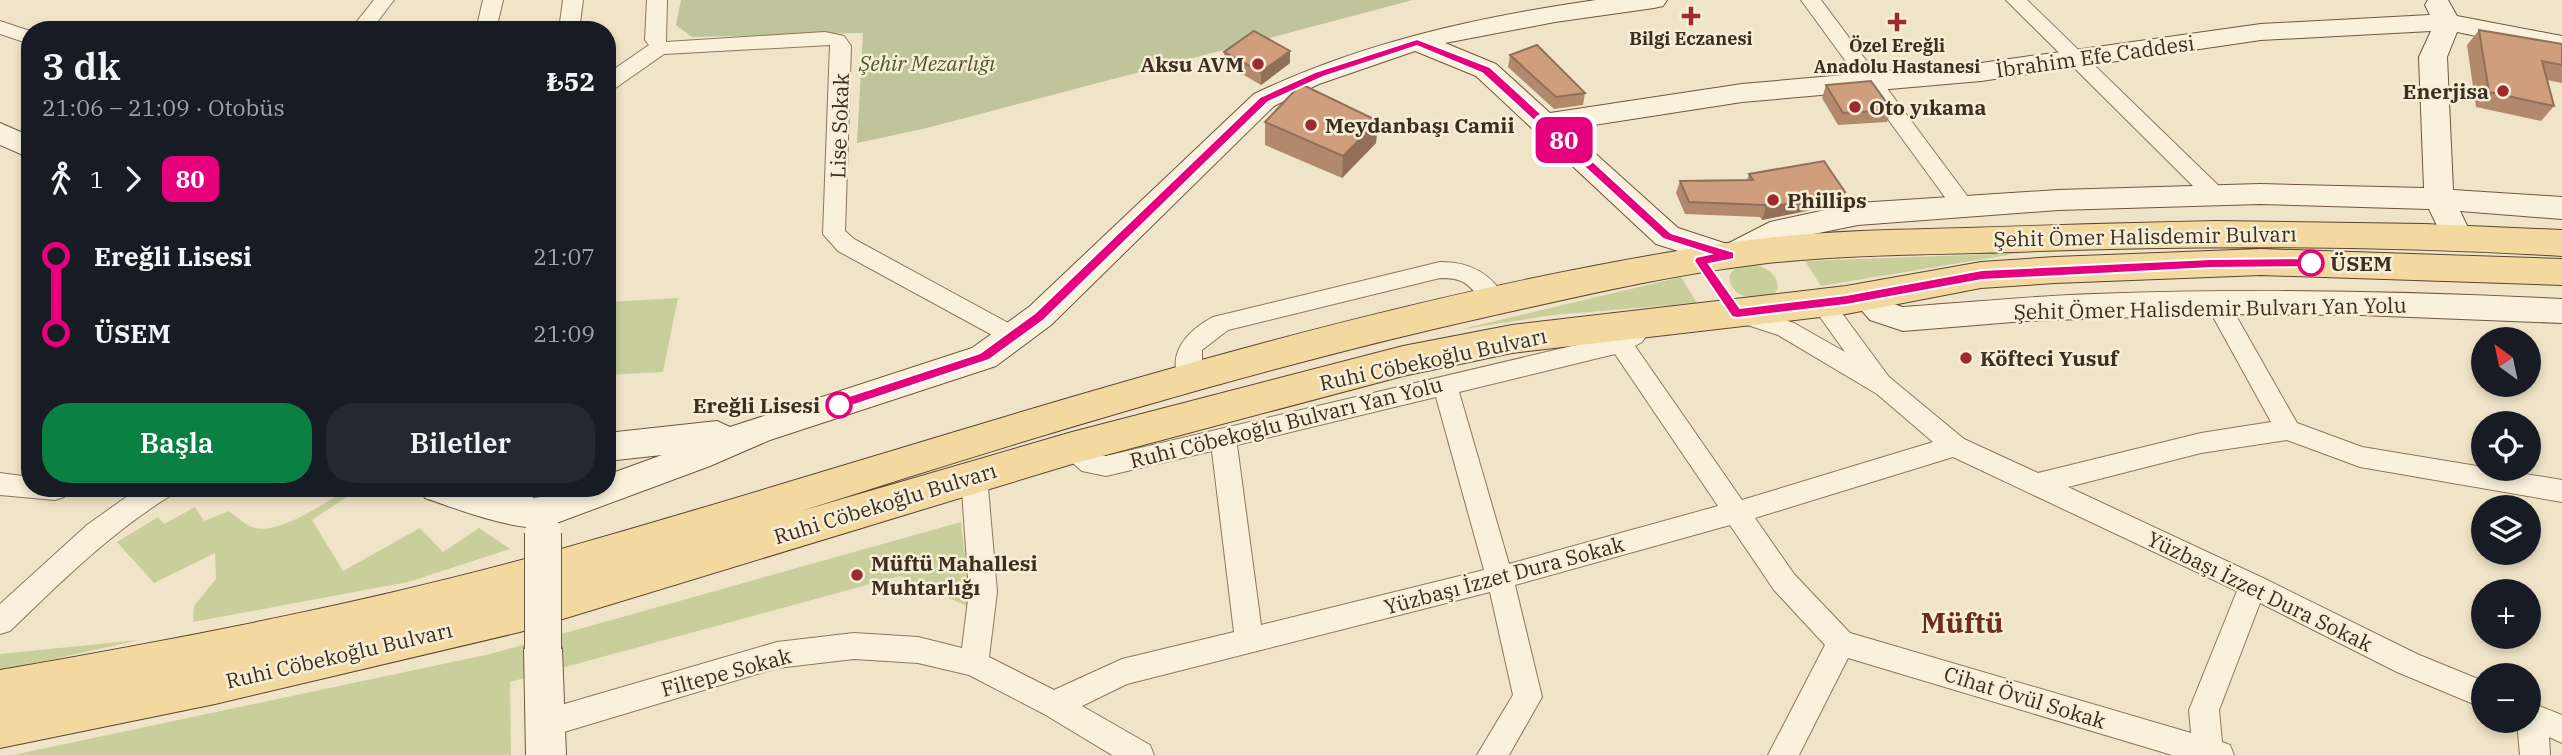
<!DOCTYPE html>
<html lang="tr">
<head>
<meta charset="utf-8">
<style>
	body { margin:0; font-family:"IBM Plex Serif",serif; background:#242831; color:#f1f3f6; height:100vh; display:flex; flex-direction:column; font-size:26px; white-space:nowrap }
	* { box-sizing:border-box; margin:0 }
	p { font-size:23px; color:#9ea1a6 }
	.icon { flex:none; width:38px; height:38px; fill:none; stroke:currentColor; stroke-width:2; stroke-linecap:round; stroke-linejoin:round }
	.map { position:relative; flex:1; overflow:hidden }
	.side { position:absolute; left:21px; top:21px; width:595px; height:476px; display:flex; flex-direction:column; background:#171b24; border-radius:28px; box-shadow:0 4px 10px #0003 }
	.side>* { flex:none }
	.badge { padding:0 14px; border-radius:10px; font-size:24px; line-height:46px }
	.needle { width:46px; rotate:327deg }
	.buttons { position:absolute; left:2471px; top:327px; display:grid; gap:14px }
	.buttons a { display:grid; place-items:center; width:70px; height:70px; border-radius:50%; background:#171b24; box-shadow:0 4px 10px #0003; font-size:35px }
	.map>.badge { position:absolute; translate:-50% -50%; box-shadow:0 0 0 4px #fff }
	.legs { display:flex; align-items:center; gap:10px; height:77px; padding:0 21px; font-size:23px }
	.legs p { margin-inline-start:auto }
	.headline { display:flex; align-items:center; justify-content:space-between; height:119px; padding:0 21px }
	h1 { font-size:38px; font-weight:600; line-height:52px }
	.button { display:flex; gap:14px; margin-top:auto; padding:14px 21px }
	.button a { flex:1; height:80px; border-radius:28px; background:#0b8043; color:#fff; font-size:28px; font-weight:600; line-height:80px; text-align:center }
	.button a+a { background:#242831; color:#f1f3f6 }
	ul { padding:0 21px; list-style:none }
	li { display:flex; align-items:center; gap:24px; height:77px; font-size:26px }
	li i { display:grid; place-items:center; width:10px; height:100%; margin:0 9px; background:currentColor }
	li i::after { content:''; width:18px; height:18px; margin:-9px; border:5px solid; border-radius:50%; background:#171b24 }
	li p { margin-inline-start:auto }
	li:first-child i { background:linear-gradient(#0000 50%,currentColor 0) }
	li:last-child i { background:linear-gradient(currentColor 50%,#0000 0) }
	.map>svg:first-child { display:block }
</style>
</head>
<body>
<div class="map">
<svg width="2562" height="755" viewBox="0 0 2562 755">
	<rect width="100%" height="100%" fill="#f0e4c8"/>
	<g fill="#c9cf9b">
		<path d="M2020,253L1821,286L1805,261Z"/>
		<path d="M1750,264C1764,266 1777,272 1778,288L1774,295C1756,299 1733,301 1729,277C1733,267 1740,266 1750,264Z"/>
		<path d="M1681,277L1697,303L1553,315L1458,330Z"/>
		<path d="M678,298L663,372L607,375V302Z"/>
		<path d="M349,488L359,489L312,520L343,571L420,528L443,552L479,528L510,549L408,582L193,622L194,606L216,579L215,553L154,583L117,542L158,517L164,524L195,507L204,521L229,511C236,516 244,524 252,527C278,537 327,501 349,488Z"/>
		<path d="M961,522L971,608L900,576L510,682L511,755H13L490,654Z"/>
		<path d="M139,640L0,671V654Z"/>
	</g>
	<path fill="#bfc49a" d="M681,0H1413L927,128L857,143L863,33L692,37L676,25Z"/>
	<g fill="none" stroke-linecap="round" stroke-linejoin="round">
		<g stroke="#8d765c" stroke-width="2">
			<g id="street">
				<path d="M374,0H394L371,30H350Z"/>
				<path d="M483,0H503L496,30H476Z"/>
				<path d="M563,0H583L579,30H559Z"/>
				<path d="M647,0H667L666,42L825,32L844,36L851,46L845,231L854,239L1021,330L1025,336L1021,342L1013,345L1005,342L838,251L823,234L830,45L664,54L614,89L607,91V74L649,45L645,40Z"/>
				<path d="M1801,0H1821L1971,201L1974,206L1971,211L1963,214L1955,211Z"/>
				<path d="M2006,0H2027L2221,188L2224,193L2221,198L2213,201L2205,198Z"/>
				<path d="M0,21L30,31V44L0,34Z"/>
				<path d="M1440,262C1472,262 1492,274 1508,302L1504,308C1483,315 1480,291 1463,282C1456,278 1448,278 1440,278L1228,330L1202,350V378L1199,385L1190,388L1181,385C1165,354 1187,331 1213,317Z"/>
				<path d="M1822,294L1830,297L1889,377L1964,439L2038,473L2201,433L2271,422L2206,304L2210,298L2218,295L2226,298L2297,423L2362,447L2562,480V502L2360,467L2287,440L2201,453L2068,487L2263,578L2417,654L2483,681V708L2397,672L2260,603L2219,710L2222,742L2230,745L2234,755H2172L1848,658L1799,755H1768L1825,645L1774,590L1730,525L1515,585L1542,697L1509,755H1477L1513,695L1490,592L1127,684L1082,706L1150,745L1154,755H1112L1044,714L969,675L918,663L854,659L777,668L544,738L534,734L529,724L534,714L544,710L777,642L854,633L918,637L962,648L969,592L961,476L965,468L974,465L983,468L987,476L997,592L989,657L1054,690L1122,659L1234,632L1212,451L1106,476L1082,471L1063,455L1059,448L1063,441C1082,434 1088,453 1106,456L1606,338L1634,327L1642,330L1646,336L1642,342L1635,346L1742,500L1933,442L1877,394L1778,335L1729,319L1725,313L1729,307L1737,304L1794,323L1845,352L1810,303L1814,297ZM1615,354L1718,506L1509,564L1459,392ZM1436,397L1484,570L1261,625L1237,445ZM1953,457L2237,591L2189,710L2191,733L1850,633L1794,574L1755,518Z"/>
				<path d="M0,473L30,477V488L68,489L64,497L55,500L0,495Z"/>
				<path d="M139,488H174L170,496C110,533 61,582 10,631L0,634V604L87,525Z"/>
				<path d="M2529,702L2562,715V743L2549,737L2550,755H2520L2517,721H2529Z"/>
			</g>
		</g>
		<g stroke="#6f573f" stroke-width="2">
			<g id="secondary">
				<path d="M1596,0H1667L1663,6L1654,8L1555,22L1445,43L1496,64L1550,113L1742,84L1981,63L2261,24L2430,15L2425,5L2428,0H2448L2457,16L2562,36V54L2457,32L2447,57L2453,190L2562,197V219L2460,211L2472,236L2468,244L2457,247L2446,244L2429,209L2260,204L2058,210L1858,225L1789,239L1729,267L1656,244L1476,76L1415,51L1319,84L1274,106L1051,325L996,366L770,440L710,466L543,528C505,528 460,510 425,498L419,488H529L533,498L549,496L563,488H607V475L662,455L607,461V433L717,421L730,427L972,348L1029,307L1254,94C1363,42 1477,17 1596,0ZM2431,31L2419,57L2424,188L2260,184L2058,190L1858,203L1770,222L1727,244L1678,228L1568,129L1742,102L1981,81L2261,40Z"/>
				<path d="M0,123L30,136V158L0,145Z"/>
				<path d="M1865,284C1880,289 1887,304 1903,307C1967,303 2030,296 2094,294C2250,288 2406,291 2562,299V323L2361,315L2226,314L2025,321L1903,331L1870,320L1849,296L1854,288Z"/>
				<path d="M543,632L557,637L562,649L566,755H526L524,649L529,637Z"/>
			</g>
		</g>
		<g stroke="#5b4430" stroke-width="2">
			<path id="primary" d="M2217,221L2424,224L2562,230V256C2379,245 2196,245 2012,252C1928,255 1844,254 1760,264C1668,275 1576,297 1486,317C1254,369 1027,439 801,511L1072,432L1403,346L1512,325L1846,286L1981,262L2055,257L2261,249L2562,259V285L2261,275L2055,283L1981,288L1846,314L1512,353L1403,376L1072,464L520,632L215,704L0,748V670C184,638 367,603 547,553C938,443 1323,304 1727,243C1806,231 1886,230 1966,228C2050,225 2133,223 2217,221Z"/>
		</g>
		<use href="#street" fill="#faf1dc" fill-rule="evenodd"/>
		<use href="#secondary" fill="#faf1dc" fill-rule="evenodd"/>
		<use href="#primary" fill="#f3d9a0" fill-rule="evenodd"/>
		<g stroke="#6f573f" stroke-width="38" stroke-linecap="butt">
			<path id="secondary-bridge" d="M543,533V649"/>
		</g>
		<use href="#secondary-bridge" stroke="#faf1dc" stroke-width="36"/>
	</g>
	<g fill="#b2896c">
		<path d="M2479,30L2562,44V83L2547,80L2554,106L2541,121L2476,107L2467,45Z"/>
		<path d="M1224,52L1290,63L1261,85L1225,64Z"/>
		<path d="M1510,55L1585,93L1583,105L1554,109L1508,67Z"/>
		<path d="M1826,85L1892,110L1887,122L1838,125L1822,98Z"/>
		<path d="M1378,121L1376,143L1342,178L1265,145V122Z"/>
		<path d="M1749,174L1840,204L1762,220L1760,217L1685,214L1676,193L1680,181L1747,180Z"/>
	</g>
	<g fill="#916f58">
		<path d="M1290,51V63L1261,85V72Z"/>
		<path d="M1378,121L1376,143L1342,178L1343,156Z"/>
		<path d="M1845,192L1840,204L1762,220L1766,208Z"/>
	</g>
	<g fill="#cf9f7d" stroke="#916f58" stroke-width="2">
		<path d="M2479,30L2562,44V65L2542,61L2554,106L2489,92Z"/>
		<path d="M1254,31L1290,51L1261,72L1224,52Z"/>
		<path d="M1537,45L1585,93L1556,97L1510,55Z"/>
		<path d="M1871,81L1892,110L1843,113L1826,85Z"/>
		<path d="M1301,84L1378,121L1343,156L1265,122Z"/>
		<path d="M1824,161L1845,192L1766,208L1765,205L1689,202L1680,181L1753,180L1749,174Z"/>
	</g>
	<path fill="#e6007e" stroke="#fff" stroke-width="2" d="M1417,39L1490,67L1671,233L1734,252V259L1709,264L1740,308L1846,295L1982,270L2211,259L2311,258L2317,263L2311,267L2211,268L1982,280L1846,305L1737,318L1732,317L1694,261L1696,257L1710,254L1663,239L1482,73L1417,46L1323,77L1268,102L1044,320L989,360L839,410L834,408V401L980,353L1035,313L1260,97L1315,72Z"/>
	<g fill="#9e2a2b" stroke="#f7eed8" stroke-width="2.5">
		<path d="M1687.5 5.5h7v7h7v7h-7v7h-7v-7h-7v-7h7z"/>
		<path d="M1893.5 11.5h7v7h7v7h-7v7h-7v-7h-7v-7h7z"/>
		<circle cx="1258" cy="64" r="7"/>
		<circle cx="2503" cy="91" r="7"/>
		<circle cx="1855" cy="107" r="7"/>
		<circle cx="1311" cy="125" r="7"/>
		<circle cx="1773" cy="200" r="7"/>
		<circle cx="1966" cy="358" r="7"/>
		<circle cx="857" cy="575" r="7"/>
	</g>
	<g fill="#fff" stroke="#e6007e" stroke-width="3.5">
		<circle cx="2311" cy="263" r="12"/>
		<circle cx="839" cy="405" r="12"/>
	</g>
	<g text-anchor="middle" dominant-baseline="central" stroke-width="5" stroke-linejoin="round" paint-order="stroke">
		<g font-size="18" font-weight="bold" fill="#3d2e20" stroke="#f7eed8">
			<text x="1691" y="38">Bilgi Eczanesi</text>
			<text x="1897" y="45">Özel Ereğli<tspan x="1897" dy="21">Anadolu Hastanesi</tspan></text>
		</g>
		<g font-size="21" fill="#3d2e20" stroke="#f7eed8">
			<text transform="translate(2095 56) rotate(-8)">İbrahim Efe Caddesi</text>
			<text transform="translate(839 126) rotate(-88)">Lise Sokak</text>
			<text transform="translate(2145 236) rotate(-1)">Şehit Ömer Halisdemir Bulvarı</text>
			<text transform="translate(2210 308) rotate(-1)">Şehit Ömer Halisdemir Bulvarı Yan Yolu</text>
			<text transform="translate(1433 359) rotate(-12)">Ruhi Cöbekoğlu Bulvarı</text>
			<text transform="translate(1286 422) rotate(-14)">Ruhi Cöbekoğlu Bulvarı Yan Yolu</text>
			<text transform="translate(885 503) rotate(-17)">Ruhi Cöbekoğlu Bulvarı</text>
			<text transform="translate(1504 575) rotate(-15)">Yüzbaşı İzzet Dura Sokak</text>
			<text transform="translate(2260 591) rotate(26)">Yüzbaşı İzzet Dura Sokak</text>
			<text transform="translate(339 655) rotate(-13)">Ruhi Cöbekoğlu Bulvarı</text>
			<text transform="translate(726 672) rotate(-15)">Filtepe Sokak</text>
			<text transform="translate(2025 697) rotate(17)">Cihat Övül Sokak</text>
		</g>
		<g font-size="21" font-style="italic" fill="#4d5a26" stroke="#f7eed8">
			<text x="927" y="63">Şehir Mezarlığı</text>
		</g>
		<g font-size="21" font-weight="bold" fill="#3d2e20" stroke="#f7eed8" text-anchor="start">
			<text x="1244" y="64" text-anchor="end">Aksu AVM</text>
			<text x="2489" y="91" text-anchor="end">Enerjisa</text>
			<text x="1869" y="107">Oto yıkama</text>
			<text x="1325" y="125">Meydanbaşı Camii</text>
			<text x="1787" y="200">Phillips</text>
			<text x="1980" y="358">Köfteci Yusuf</text>
			<text x="871" y="563">Müftü Mahallesi<tspan x="871" dy="24">Muhtarlığı</tspan></text>
		</g>
		<g font-size="21" font-weight="bold" fill="#3d2e20" stroke="#f7eed8" text-anchor="start">
			<text x="2330" y="263">ÜSEM</text>
			<text x="820" y="405" text-anchor="end">Ereğli Lisesi</text>
		</g>
		<g font-size="28" font-weight="bold" fill="#6b2e1e" stroke="#f7eed8">
			<text x="1962" y="622">Müftü</text>
		</g>
	</g>
</svg>
<div class="buttons">
<a><svg class="needle" viewBox="-14 -14 28 28"><path d="M0-13l5 13h-10z" fill="#e53935"/><path d="M0 13l5-13h-10z" fill="#9ea1a6"/></svg></a>
<a><svg class="icon" aria-label="locate" viewBox="0 0 24 24"><circle cx="12" cy="12" r="6"/><path d="M12 2v4M12 18v4M2 12h4M18 12h4"/></svg></a>
<a><svg class="icon" aria-label="layers" viewBox="0 0 24 24"><path d="M12 4l9 5-9 5-9-5zM3 14l9 5 9-5"/></svg></a>
<a>+</a>
<a>−</a>
</div>
<b class="badge" style="left:1564px;top:140px;background:#e6007e;color:#fff">80</b>
<section class="side">
<div class="headline"><div><h1>3 dk</h1><p>21:06 – 21:09 · Otobüs</p></div><b>₺52</b></div>
<div class="legs"><svg class="icon" aria-label="walk" viewBox="0 0 24 24"><circle cx="13" cy="4" r="2"/><path d="M13 8l-2 6 4 7M11 14l-3 7M7 12l3-4h3l4 4"/></svg>1<svg class="icon" aria-label="forward" viewBox="0 0 24 24"><path d="M9 5l7 7-7 7"/></svg><b class="badge" style="background:#e6007e;color:#fff">80</b></div>
<ul>
<li><i style="color:#e6007e"></i><b>Ereğli Lisesi</b><p>21:07</p></li>
<li><i style="color:#e6007e"></i><b>ÜSEM</b><p>21:09</p></li>
</ul>
<div class="button"><a>Başla</a><a>Biletler</a></div>
</section>
</div>
</body>
</html>
